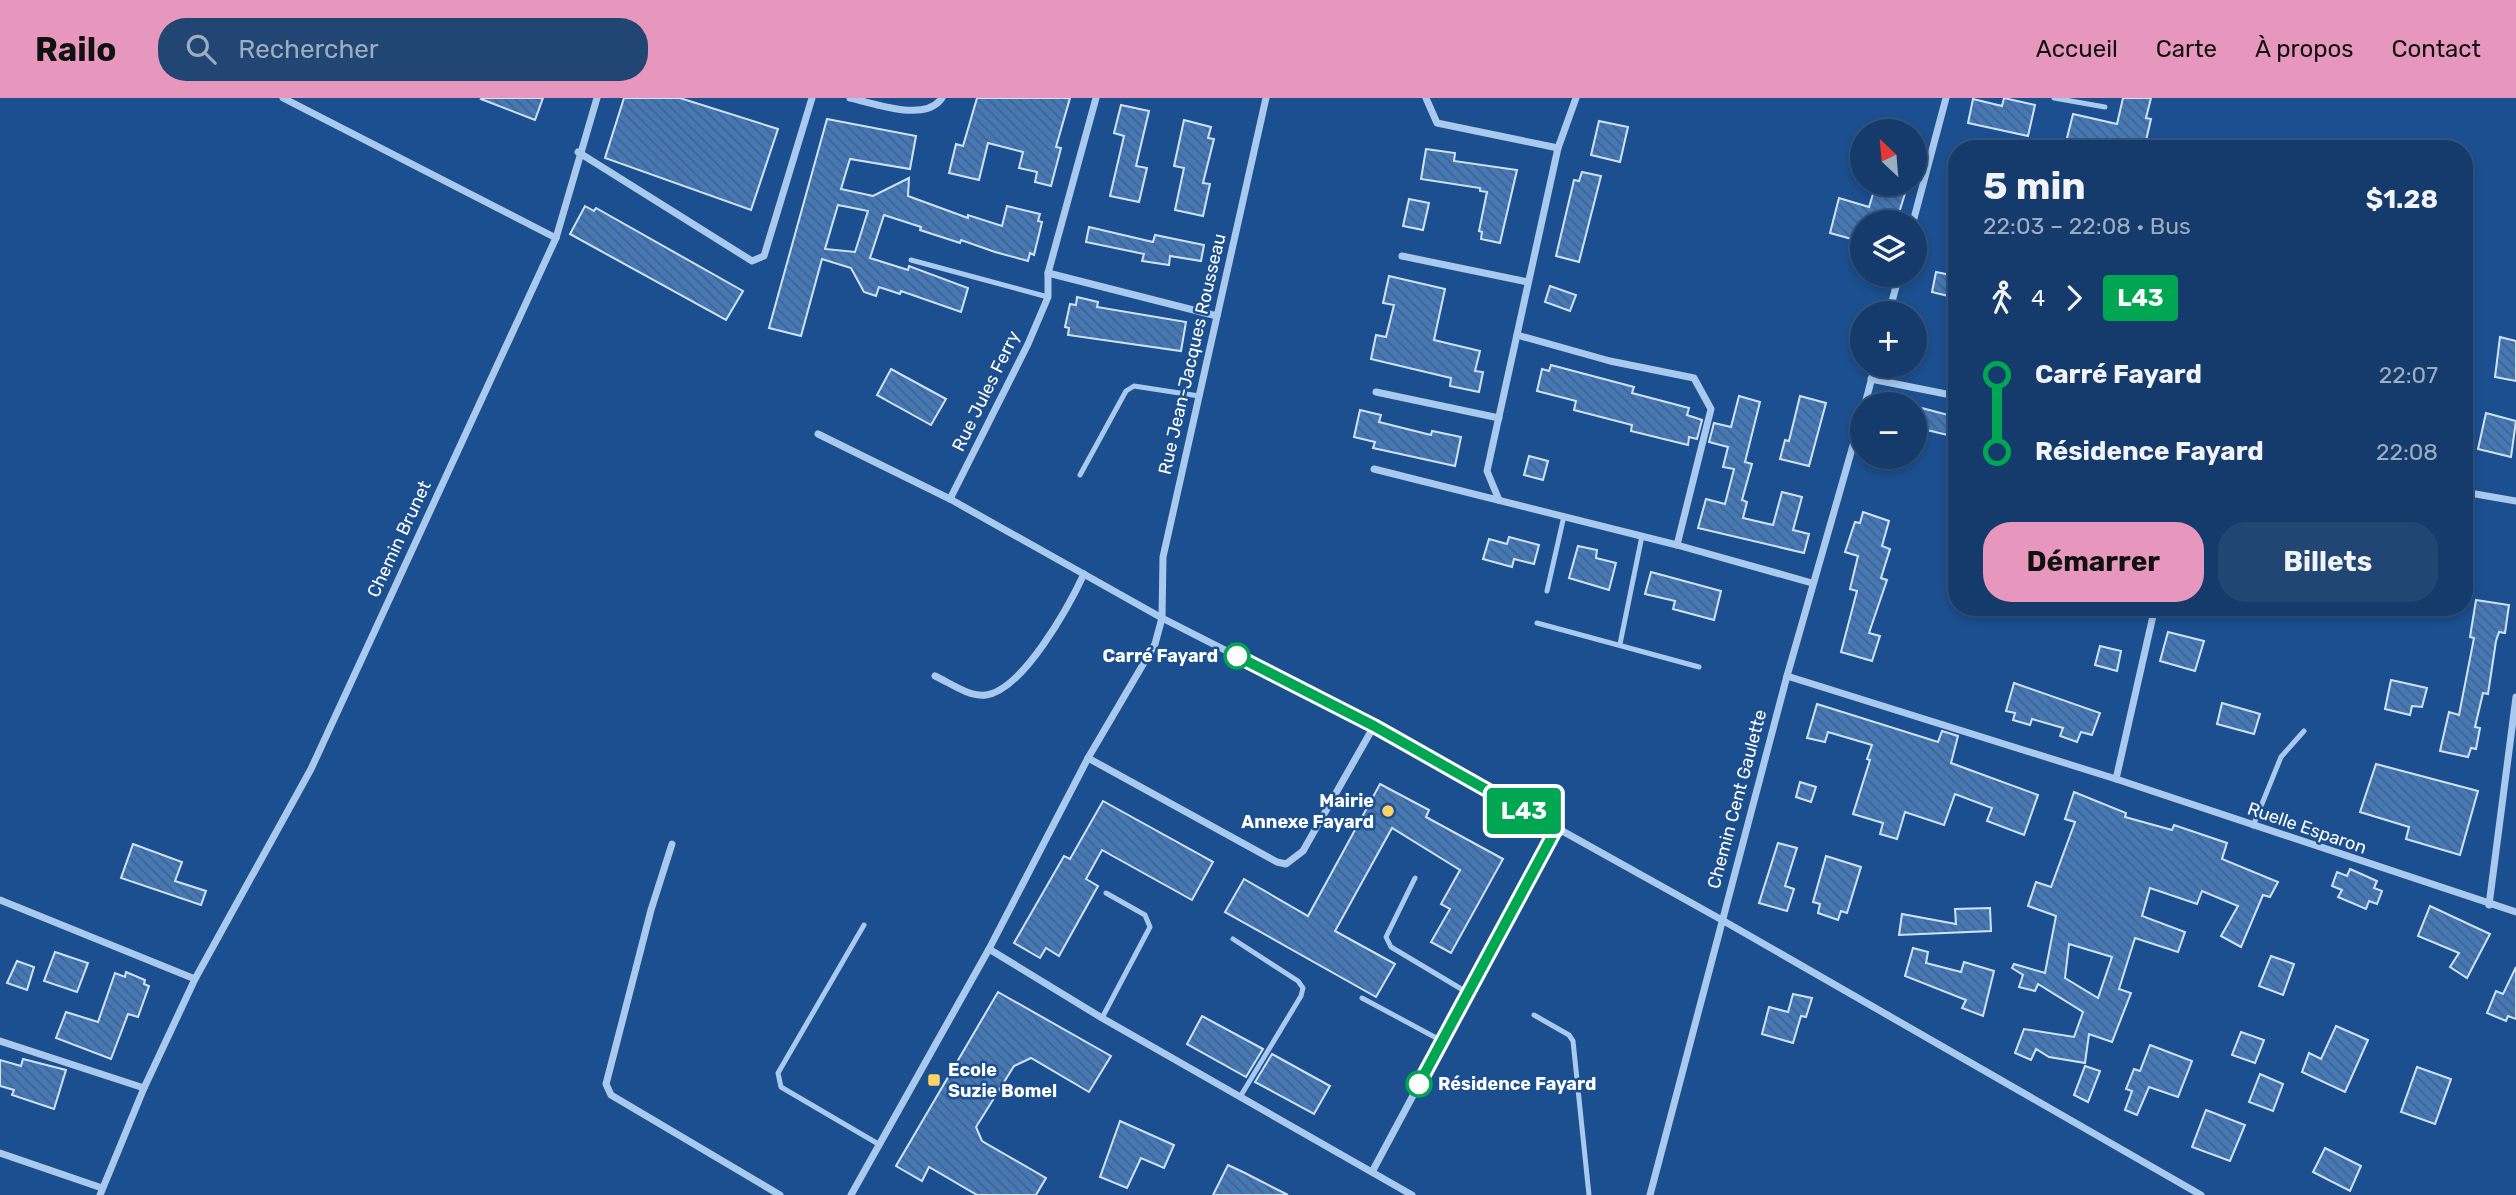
<!DOCTYPE html>
<html lang="fr">
<head>
<meta charset="utf-8">
<style>
	body { margin:0; font-family:Rubik,sans-serif; background:#214673; color:#f1f3f6; height:100vh; display:flex; flex-direction:column; font-size:26px; white-space:nowrap }
	* { box-sizing:border-box; margin:0 }
	p { font-size:23px; color:#9dadc1 }
	.icon { flex:none; width:38px; height:38px; fill:none; stroke:currentColor; stroke-width:2; stroke-linecap:round; stroke-linejoin:round }
	.map { position:relative; flex:1; overflow:hidden }
	.sheet { position:absolute; left:1948px; top:42px; width:525px; height:476px; display:flex; flex-direction:column; background:#143b6b; border-radius:28px; box-shadow:0 4px 10px #0003,0 0 0 2px #33557e }
	.sheet>* { flex:none }
	.badge { padding:0 14px; border-radius:5px; font-size:24px; line-height:46px }
	.needle { width:46px; rotate:334deg }
	.buttons { position:absolute; left:1850px; top:21px; display:grid; gap:14px }
	.buttons a { display:grid; place-items:center; width:77px; height:77px; border-radius:50%; background:#143b6b; box-shadow:0 4px 10px #0003,0 0 0 2px #33557e; font-size:35px }
	.map>.badge { position:absolute; translate:-50% -50%; box-shadow:0 0 0 4px #fff }
	.legs { display:flex; align-items:center; gap:10px; height:77px; padding:0 35px; font-size:23px }
	.legs p { margin-inline-start:auto }
	.head { display:flex; align-items:center; justify-content:space-between; height:119px; padding:0 35px }
	h1 { font-size:38px; font-weight:700; line-height:52px }
	.button { display:flex; gap:14px; margin-top:auto; padding:14px 35px }
	.button a { flex:1; height:80px; border-radius:28px; background:#e797bd; color:#111; font-size:28px; font-weight:700; line-height:80px; text-align:center }
	.button a+a { background:#214673; color:#f1f3f6 }
	ul { padding:0 35px; list-style:none }
	li { display:flex; align-items:center; gap:24px; height:77px; font-size:26px }
	li i { display:grid; place-items:center; width:10px; height:100%; margin:0 9px; background:currentColor }
	li i::after { content:''; width:18px; height:18px; margin:-9px; border:5px solid; border-radius:50%; background:#143b6b }
	li p { margin-inline-start:auto }
	li:first-child i { background:linear-gradient(#0000 50%,currentColor 0) }
	li:last-child i { background:linear-gradient(currentColor 50%,#0000 0) }
	header { display:flex; align-items:center; gap:42px; box-sizing:border-box; height:98px; padding:0 35px; background:#e797bd; color:#111 }
	header strong { font-size:33px }
	nav { display:flex; gap:38px; margin-inline-start:auto; font-size:24px }
	.search { width:490px; height:63px; background:#214673; display:flex; align-items:center; gap:18px; box-sizing:border-box; padding:0 24px; border-radius:28px; color:#9dadc1; font-size:26px }
	.map>svg:first-child { display:block }
</style>
</head>
<body>
<header>
<strong>Railo</strong>
<div class="search"><svg class="icon" aria-label="search" viewBox="0 0 24 24"><circle cx="10" cy="10" r="6"/><path d="M15 15l6 6"/></svg>Rechercher</div>
<nav><a>Accueil</a><a>Carte</a><a>À propos</a><a>Contact</a></nav>
</header>
<div class="map">
<svg width="2516" height="1097" viewBox="0 0 2516 1097">
	<defs>
		<pattern id="building-back-hatch" width="6" height="6" patternUnits="userSpaceOnUse" patternTransform="scale(1.75)"><rect width="6" height="6" fill="#4478b7"/><path d="M-1 5l2 2M0 0l6 6M5-1l2 2" fill="none" stroke="#486282"/></pattern>
	</defs>
	<rect width="100%" height="100%" fill="#1b4f8f"/>
	<g fill="url(#building-back-hatch)" stroke="#cfe3fa" stroke-width="2" fill-rule="evenodd">
		<path d="M543,0L535,22L481,1L482,0Z"/>
		<path d="M624,0H680L778,31L751,112L605,60Z"/>
		<path d="M977,0H1070L1056,49L1061,50L1051,88L1035,84L1037,74L1019,70L1023,54L988,45L979,82L949,75L956,46L963,48Z"/>
		<path d="M2004,0L2035,7L2028,38L1968,25L1973,1L2002,8Z"/>
		<path d="M2123,0H2151L2146,20L2151,21L2144,51L2106,44L2105,51L2065,48L2073,16L2117,26Z"/>
		<path d="M1121,7L1149,13L1136,68L1147,70L1139,104L1110,98L1124,38L1114,35Z"/>
		<path d="M827,21L916,38L910,71L850,61L841,91L873,98L909,80L908,98L968,120V117L1002,128L1007,108L1040,116L1038,123L1042,124L1034,157L1030,155L1028,163L995,154L961,142L960,145L920,132L921,129L884,117L870,160L908,172L909,168L968,190L961,214L901,193L900,196L879,189L876,198L864,194L851,170L822,161L801,238L769,230ZM838,107L868,113L855,154L825,151Z"/>
		<path d="M1184,22L1211,29L1208,40L1214,41L1203,85L1210,86L1203,118L1175,112L1184,70L1174,68Z"/>
		<path d="M1599,23L1628,29L1620,64L1591,57Z"/>
		<path d="M1426,51L1455,55L1454,63L1517,72L1500,145L1481,141L1482,134L1479,133L1487,94L1480,93V90L1421,81Z"/>
		<path d="M1582,74L1601,78L1579,164L1556,158L1574,82L1579,83Z"/>
		<path d="M1876,86H1908L1898,118L1907,120L1906,124H1862V144L1830,135L1839,100L1869,109Z"/>
		<path d="M1409,101L1429,105L1423,132L1403,128Z"/>
		<path d="M585,108L594,113L596,110L743,193L726,222L570,136Z"/>
		<path d="M1089,129L1153,144L1155,137L1204,147L1201,163L1170,158L1169,167L1142,163L1144,156L1086,144Z"/>
		<path d="M1936,174L1956,178V200L1932,194Z"/>
		<path d="M1389,178L1445,191L1434,242L1480,253L1475,273L1483,274L1479,294L1450,288L1451,280L1371,261L1376,237L1386,239L1394,207L1383,205Z"/>
		<path d="M1550,188L1576,197L1570,213L1545,204Z"/>
		<path d="M1077,199L1098,204L1097,209L1186,224L1181,253L1068,237L1069,230L1065,229L1070,206L1076,207Z"/>
		<path d="M2500,239L2516,243V283L2495,279Z"/>
		<path d="M1551,267L1634,289L1632,295L1689,310L1687,317L1702,322L1697,341L1689,339L1688,347L1631,333L1632,327L1574,312L1576,303L1537,293L1542,271L1549,273Z"/>
		<path d="M891,271L946,301L931,327L877,297Z"/>
		<path d="M1739,298L1760,304L1745,364L1752,366L1742,402L1747,404L1743,420L1773,427L1782,394L1802,399L1793,432L1809,436L1804,455L1698,430L1706,401L1725,406L1734,371L1723,369L1728,349L1709,344L1714,325L1731,329Z"/>
		<path d="M1800,298L1826,305L1809,368L1780,361L1785,342L1789,343Z"/>
		<path d="M1914,308L1956,319V339L1914,329Z"/>
		<path d="M1360,312L1381,317L1379,324L1431,337L1432,333L1461,339L1455,368L1373,350L1375,344L1354,339Z"/>
		<path d="M2486,315L2516,323L2511,359L2478,351Z"/>
		<path d="M1529,358L1548,363L1543,382L1524,377Z"/>
		<path d="M1863,414L1889,423L1882,448L1890,451L1881,480L1887,482L1869,535L1880,538L1872,563L1841,554L1857,493L1850,491L1858,458L1845,454L1855,424L1860,425Z"/>
		<path d="M1509,439L1539,447L1534,466L1514,461L1512,469L1483,461L1489,441L1507,446Z"/>
		<path d="M1578,448L1597,452L1596,460L1616,465L1609,492L1569,480Z"/>
		<path d="M1651,474L1721,493L1714,522L1673,511L1675,503L1645,496Z"/>
		<path d="M2476,502L2509,507L2505,535L2499,534L2496,543L2488,596L2483,595L2475,629L2480,630L2476,651L2471,650L2468,659L2440,653L2449,614L2459,617L2474,540L2470,539Z"/>
		<path d="M2168,534L2204,543L2195,573L2160,563Z"/>
		<path d="M2100,548L2121,553L2117,573L2095,567Z"/>
		<path d="M2391,582L2427,590L2422,609L2412,608L2410,617L2385,611Z"/>
		<path d="M2014,585L2100,615L2092,637L2081,634L2077,644L2060,638L2063,630L2032,621L2030,627L2013,622L2015,615L2006,613Z"/>
		<path d="M2222,605L2260,616L2254,636L2217,626Z"/>
		<path d="M1817,606L1938,644L1942,633L1958,638L1951,665L2038,697L2024,737L1987,723L1992,710L1955,696L1944,727L1905,714L1897,741L1880,736L1883,725L1853,716L1870,662L1867,661L1872,647L1828,634L1825,644L1807,640Z"/>
		<path d="M2376,666L2478,693L2460,757L2406,741L2409,729L2360,714Z"/>
		<path d="M1800,684L1816,689L1811,704L1796,699Z"/>
		<path d="M1380,686L1429,712L1426,719L1503,761L1451,855L1431,844L1450,811L1441,806L1460,772L1392,730L1335,833L1395,866L1376,899L1225,814L1244,781L1308,818Z"/>
		<path d="M2074,694L2126,715L2125,719L2172,732L2174,727L2227,745L2222,761L2278,784L2270,799L2263,797L2241,849L2221,838L2238,808L2202,793L2197,806L2150,790L2142,818L2185,834L2178,854L2135,840L2119,891L2131,895L2112,944L2089,936L2085,965L2049,959L2036,951L2031,962L2015,955L2024,931L2074,939L2083,914L2038,886L2035,893L2019,889L2023,877L2012,870L2014,866L2045,875L2056,818L2028,808L2036,784L2051,789L2075,724L2065,721ZM2069,846L2112,859L2098,900L2065,880Z"/>
		<path d="M1103,703L1213,764L1192,802L1102,752L1086,781L1098,788L1059,858L1046,850L1040,860L1014,845L1064,758L1070,761Z"/>
		<path d="M1778,745L1797,750L1785,788L1794,791L1787,813L1759,805Z"/>
		<path d="M133,746L182,764L175,783L206,793L201,807L121,780Z"/>
		<path d="M1826,758L1861,769L1847,815L1841,813L1838,822L1818,815L1820,806L1813,804Z"/>
		<path d="M2350,771L2377,783L2374,790L2382,793L2377,806L2369,803L2366,811L2338,799L2342,792L2332,788L2337,774L2347,778Z"/>
		<path d="M2430,808L2490,836L2467,880L2450,869L2459,855L2418,838Z"/>
		<path d="M1990,810L1991,833L1899,837L1902,816L1956,826L1955,811Z"/>
		<path d="M1913,850L1928,854L1926,865L1961,874L1964,864L1994,873L1983,918L1962,910L1966,902L1905,878Z"/>
		<path d="M55,854L88,865L77,894L44,883Z"/>
		<path d="M2271,858L2294,866L2283,897L2259,888Z"/>
		<path d="M17,863L34,869L27,892L7,885Z"/>
		<path d="M2516,869V921L2508,918L2506,923L2487,915L2496,893L2503,896Z"/>
		<path d="M126,874L145,882L144,886L149,888L138,919L128,916L111,961L56,940L66,914L98,924L115,875L125,879Z"/>
		<path d="M998,894L1111,958L1089,994L1031,960L1014,968L976,1029L982,1043L1046,1080L1036,1097H977L929,1069L922,1083L896,1068Z"/>
		<path d="M1793,896L1812,900L1806,919L1801,918L1793,945L1762,936L1769,909L1788,914Z"/>
		<path d="M1202,918L1263,951L1246,979L1187,946Z"/>
		<path d="M2336,928L2368,942L2345,994L2302,974L2309,955L2321,961Z"/>
		<path d="M2241,934L2264,942L2255,965L2232,957Z"/>
		<path d="M2150,947L2192,963L2178,999L2149,989L2137,1017L2125,1012L2132,993L2126,991L2134,971L2140,973Z"/>
		<path d="M1272,956L1330,988L1314,1016L1255,984Z"/>
		<path d="M23,961L66,972L54,1011L12,997L14,992L0,988V962L21,968Z"/>
		<path d="M2085,968L2100,973L2088,1004L2074,997Z"/>
		<path d="M2417,969L2451,981L2435,1026L2401,1014Z"/>
		<path d="M2260,976L2283,986L2273,1013L2249,1004Z"/>
		<path d="M2206,1012L2245,1027L2230,1063L2192,1049Z"/>
		<path d="M1120,1023L1174,1047L1164,1070L1141,1060L1127,1090L1100,1079Z"/>
		<path d="M2325,1050L2361,1068L2350,1093L2313,1074Z"/>
		<path d="M1228,1067L1245,1075L1288,1097H1213Z"/>
	</g>
	<g fill="none" stroke-linecap="round" stroke-linejoin="round">
		<g stroke="#a9c9ee" stroke-width="5">
			<path d="M2054,0L2105,9"/>
			<path d="M911,162L1048,199"/>
			<path d="M1080,377L1126,293L1134,288L1199,298"/>
			<path d="M1547,493L1564,418"/>
			<path d="M1537,525L1699,569"/>
			<path d="M1620,546L1642,438"/>
			<path d="M2253,728L2281,659L2304,633"/>
			<path d="M1415,780L1386,839L1391,849L1468,895"/>
			<path d="M864,827L778,975L781,989L880,1047"/>
			<path d="M1233,841L1298,883L1303,890L1301,898L1240,999"/>
			<path d="M1362,900L1442,943"/>
			<path d="M1534,917L1569,937L1573,943L1589,1097"/>
			<path d="M1102,920L1150,829L1145,817L1106,795"/>
		</g>
		<g stroke="#a9c9ee" stroke-width="7">
			<path d="M283,0L556,140"/>
			<path d="M850,0C874,5 925,25 942,0"/>
			<path d="M1096,0L1048,175L1217,218"/>
			<path d="M1426,0L1437,25L1558,50"/>
			<path d="M578,54L752,163L764,158L812,0"/>
			<path d="M1913,124L1946,0"/>
			<path d="M1402,158L1528,184"/>
			<path d="M1889,215L1899,177"/>
			<path d="M1517,237L1610,263L1694,280L1711,311L1677,447"/>
			<path d="M1871,281L1956,298"/>
			<path d="M1376,294L1499,320"/>
			<path d="M1865,306L1875,268"/>
			<path d="M818,336L950,401L1162,520L1374,628L1722,822L2201,1097"/>
			<path d="M1374,371L1677,447L1812,485"/>
			<path d="M2464,394L2516,403"/>
			<path d="M950,401L1028,246L1048,199V175"/>
			<path d="M1499,402L1487,373L1558,50L1576,0"/>
			<path d="M935,578C950,585 969,599 986,597C1023,592 1069,508 1084,476"/>
			<path d="M1787,578L2116,681L2516,814"/>
			<path d="M1088,660L1277,764L1286,766L1303,753L1374,628"/>
			<path d="M2116,681L2155,509"/>
			<path d="M672,746L651,812L606,986L611,997L780,1097"/>
			<path d="M0,802L195,881"/>
			<path d="M2489,807L2516,599"/>
			<path d="M989,851L1102,920L1412,1097"/>
			<path d="M0,943L144,990"/>
			<path d="M0,1055L102,1090"/>
			<path d="M1372,1074L1556,731"/>
			<path d="M100,1097L144,990L195,881L311,671L556,140L597,0"/>
			<path d="M851,1097L989,851L1088,660L1155,546L1162,520L1163,459L1266,0"/>
			<path d="M1650,1097L1787,578L1862,316"/>
		</g>
	</g>
	<g fill="none" stroke-linecap="round" stroke-linejoin="round">
		<g stroke="#fff" stroke-width="16">
			<path id="line-1" d="M1237,558L1374,628L1556,731L1419,986"/>
		</g>
		<use href="#line-1" stroke="#00a651" stroke-width="10"/>
	</g>
	<g fill="#fff" stroke="#00a651" stroke-width="3.5">
		<circle cx="1237" cy="558" r="12"/>
		<circle cx="1419" cy="986" r="12"/>
	</g>
	<g fill="#ffd166" stroke="#1b4f8f" stroke-width="2.5">
		<circle cx="1388" cy="713" r="7"/>
		<rect x="927" y="975" width="14" height="14" rx="3.5"/>
	</g>
	<g text-anchor="middle" dominant-baseline="central" stroke-width="5" stroke-linejoin="round" paint-order="stroke">
		<g font-size="18" fill="#fff" stroke="#1b4f8f">
			<text transform="translate(1192 256) rotate(-77)">Rue Jean-Jacques Rousseau</text>
			<text transform="translate(986 293) rotate(-64)">Rue Jules Ferry</text>
			<text transform="translate(399 441) rotate(-65)">Chemin Brunet</text>
			<text transform="translate(1737 701) rotate(-75)">Chemin Cent Gaulette</text>
			<text transform="translate(2307 730) rotate(19)">Ruelle Esparon</text>
		</g>
		<g font-size="18" font-weight="bold" fill="#fff" stroke="#1b4f8f" text-anchor="end">
			<text x="1218" y="558">Carré Fayard</text>
			<text x="1438" y="986" text-anchor="start">Résidence Fayard</text>
		</g>
		<g font-size="18" font-weight="bold" fill="#fff" stroke="#1b4f8f" text-anchor="end">
			<text x="1374" y="703">Mairie<tspan x="1374" dy="21">Annexe Fayard</tspan></text>
			<text x="948" y="972" text-anchor="start">Ecole<tspan x="948" dy="21">Suzie Bomel</tspan></text>
		</g>
	</g>
</svg>
<div class="buttons">
<a><svg class="needle" viewBox="-14 -14 28 28"><path d="M0-13l5 13h-10z" fill="#e53935"/><path d="M0 13l5-13h-10z" fill="#9dadc1"/></svg></a>
<a><svg class="icon" aria-label="layers" viewBox="0 0 24 24"><path d="M12 4l9 5-9 5-9-5zM3 14l9 5 9-5"/></svg></a>
<a>+</a>
<a>−</a>
</div>
<b class="badge" style="left:1524px;top:713px;background:#00a651;color:#fff">L43</b>
<section class="sheet">
<div class="head"><div><h1>5 min</h1><p>22:03 – 22:08 · Bus</p></div><b>$1.28</b></div>
<div class="legs"><svg class="icon" aria-label="walk" viewBox="0 0 24 24"><circle cx="13" cy="4" r="2"/><path d="M13 8l-2 6 4 7M11 14l-3 7M7 12l3-4h3l4 4"/></svg>4<svg class="icon" aria-label="forward" viewBox="0 0 24 24"><path d="M9 5l7 7-7 7"/></svg><b class="badge" style="background:#00a651;color:#fff">L43</b></div>
<ul>
<li><i style="color:#00a651"></i><b>Carré Fayard</b><p>22:07</p></li>
<li><i style="color:#00a651"></i><b>Résidence Fayard</b><p>22:08</p></li>
</ul>
<div class="button"><a>Démarrer</a><a>Billets</a></div>
</section>
</div>
</body>
</html>
